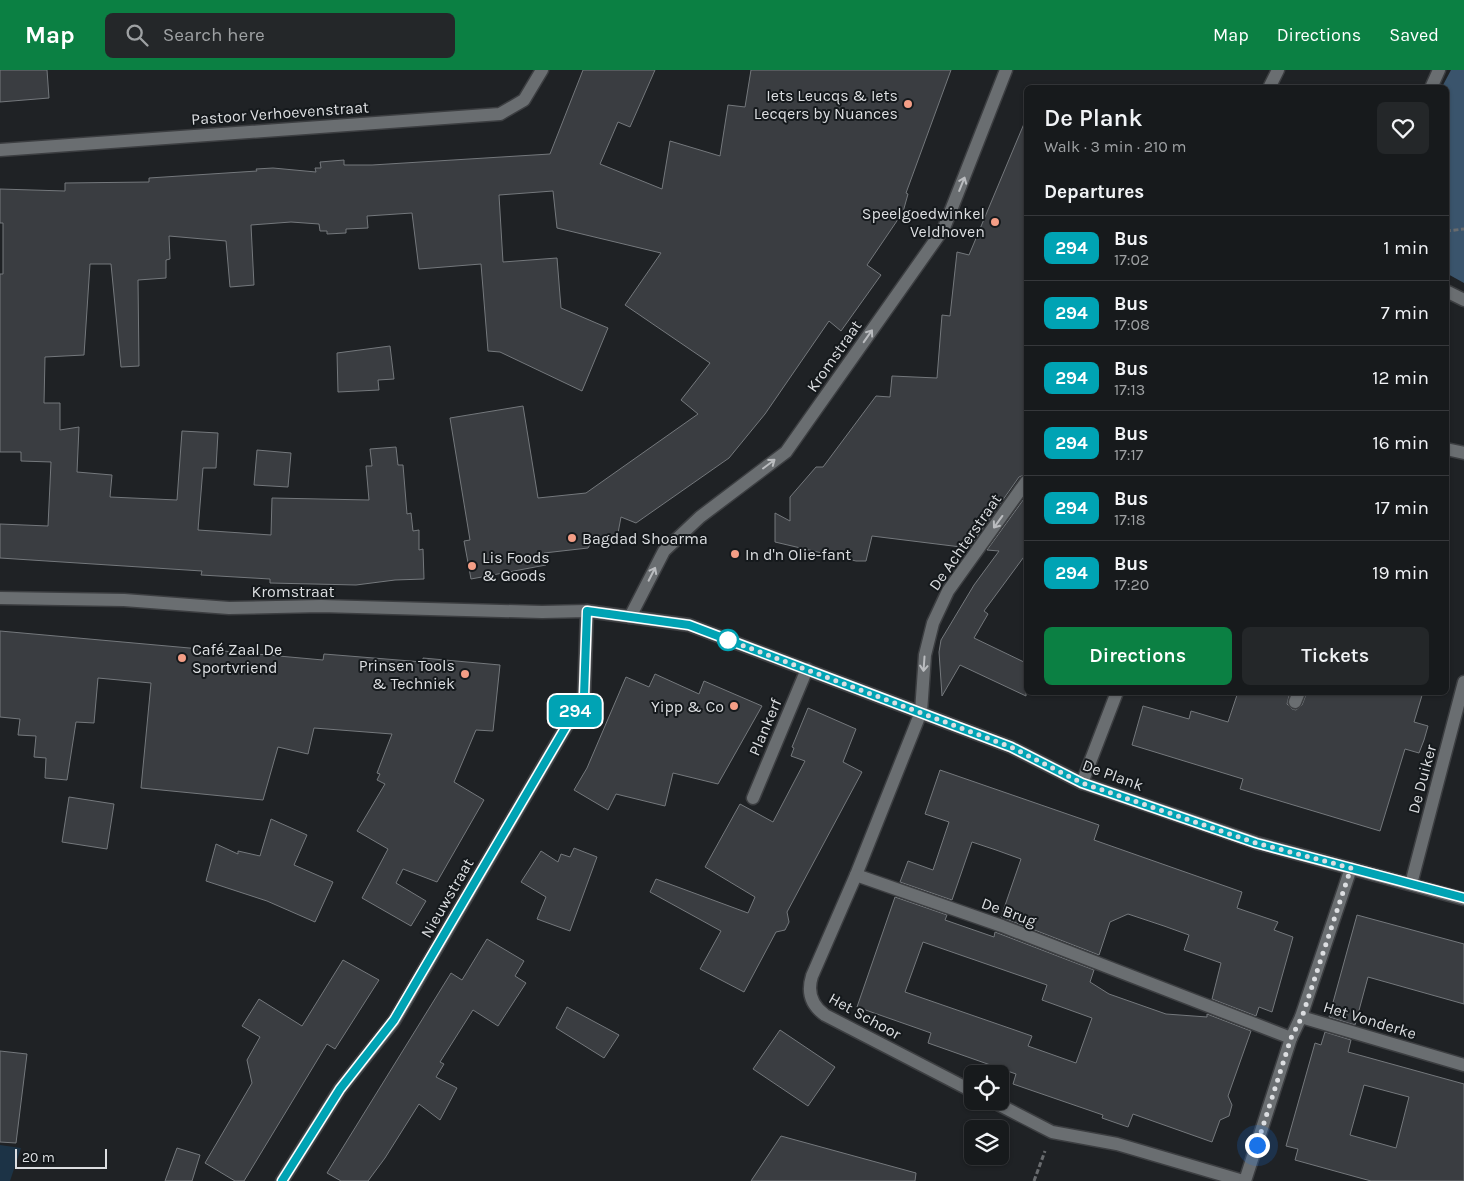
<!DOCTYPE html>
<html lang="en">
<head>
<meta charset="utf-8">
<style>
	body { margin:0; font-family:Karla,sans-serif; background:#242729; color:#f1f3f6; height:100vh; display:flex; flex-direction:column; font-size:19px; white-space:nowrap }
	* { box-sizing:border-box; margin:0 }
	p { font-size:16px; color:#9ea1a3 }
	.icon { flex:none; width:28px; height:28px; fill:none; stroke:currentColor; stroke-width:2; stroke-linecap:round; stroke-linejoin:round }
	.map { position:relative; flex:1; overflow:hidden }
	.details { position:absolute; left:1024px; top:15px; width:425px; height:610px; display:flex; flex-direction:column; background:#171a1c; border-radius:8px; box-shadow:0 1px 4px #0004,0 0 0 1px #36383b }
	.details>* { flex:none }
	.badge { padding:0 10px; border-radius:8px; font-size:18px; line-height:32px }
	.controls { position:absolute; left:964px; top:995px; display:grid; gap:10px }
	.controls a { display:grid; place-items:center; width:45px; height:45px; border-radius:8px; background:#171a1c; box-shadow:0 1px 4px #0004,0 0 0 1px #36383b; font-size:25px }
	.scale { position:absolute; left:15px; bottom:12px; width:92px; box-sizing:border-box; padding-left:5px; border:2px solid #dcdee1; border-top:0; font-size:14px; line-height:18px; white-space:nowrap; color:#dcdee1; -webkit-text-stroke:4px #15191c; paint-order:stroke }
	.you { position:absolute; width:25px; height:25px; margin:-12px; border:4px solid #fff; border-radius:50%; background:#1a73e8; box-shadow:0 0 0 8px #1a73e833 }
	.map>.badge { position:absolute; translate:-50% -50%; box-shadow:0 0 0 2px #fff }
	h2 { padding:0 20px; font-size:19px; line-height:45px }
	.round { display:grid; place-items:center; flex:none; width:52px; height:52px; border-radius:8px; background:#242729 }
	.summary { display:flex; align-items:center; justify-content:space-between; height:85px; padding:0 20px }
	h1 { font-size:24px; font-weight:600; line-height:38px }
	.cta { display:flex; gap:10px; margin-top:auto; padding:10px 20px }
	.cta a { flex:1; height:58px; border-radius:8px; background:#0b8043; color:#fff; font-size:20px; font-weight:600; line-height:58px; text-align:center }
	.cta a+a { background:#242729; color:#f1f3f6 }
	ul { padding:0; list-style:none }
	li { display:flex; align-items:center; gap:15px; height:65px; padding:0 20px; border-top:1px solid #36383b }
	li div { flex:1 }
	li b { display:block; font-size:19px }
	li em { font-style:normal }
	li .badge { min-width:55px; font-weight:700; text-align:center }
	header { display:flex; align-items:center; gap:30px; box-sizing:border-box; height:70px; padding:0 25px; background:#0b8043; color:#fff }
	header strong { font-size:24px }
	nav { display:flex; gap:28px; margin-inline-start:auto; font-size:18px }
	.search { width:350px; height:45px; background:#242729; display:flex; align-items:center; gap:12px; box-sizing:border-box; padding:0 18px; border-radius:8px; color:#9ea1a3; font-size:19px }
	.map>svg:first-child { display:block }
</style>
</head>
<body>
<header>
<strong>Map</strong>
<div class="search"><svg class="icon" aria-label="search" viewBox="0 0 24 24"><circle cx="10" cy="10" r="6"/><path d="M15 15l6 6"/></svg>Search here</div>
<nav><a>Map</a><a>Directions</a><a>Saved</a></nav>
</header>
<div class="map">
<svg width="1464" height="1111" viewBox="0 0 1464 1111">
	<rect width="100%" height="100%" fill="#1f2225"/>
	<path fill="#1c3346" d="M0,1075L21,1078L10,1111H0Z"/>
	<path fill="#3a546c" d="M1451,0H1464V213L1446,203V18L1442,17Z"/>
	<g fill="#3a3d41" stroke="#74787c" fill-rule="evenodd">
		<path d="M0,0H47L49,28L0,32Z"/>
		<path d="M583,0H655L630,57L618,52L600,94L662,119L670,71L720,86L728,35L745,37L751,0H951L906,123L908,124L903,142L867,195L881,205L841,261L829,251L765,344L729,388L636,453L621,447L618,463L591,473L588,478L544,483L546,495L471,509L464,471L470,470L450,348L523,336L538,428L586,423L698,344L681,330L710,293L625,235L661,183L557,158L553,121L499,125L503,192L557,188L561,238L608,258L582,321L500,282L488,281L481,194L419,199L412,143L367,146L368,158L346,159V163L327,164V161H320L319,154L291,152L251,155L254,215L230,217L226,171L169,166L170,189L166,190V208L138,210L139,296L121,297L111,194H90L84,285L45,287L44,333H60V360L79,357L77,402L112,405L110,427L177,430L182,361L218,363L216,398H203L198,460L271,465L272,428L369,430L366,396H372L370,379L396,377L398,395H403L407,444L411,443L413,461L419,460V480L423,479L424,509L395,510L356,515L270,513V509L201,505L202,501L0,488V454L48,456L51,392L21,391V382H0V204H3V153H0V119L65,121V113L149,112V108L257,101L256,99L273,98L316,102L315,98H321L320,92L344,90V95H372L550,84Z"/>
		<path d="M1026,49V404L1019,407L969,478L872,466L866,491H856L775,472V443L790,451V427L816,397H823L876,326L890,327L892,306L937,308L942,245L950,246L957,182L969,185Z"/>
		<path d="M390,276L394,309L378,310L379,320L338,322L337,283Z"/>
		<path d="M257,380L291,383L288,417L254,415Z"/>
		<path d="M1026,426V484L984,541L988,544L974,568L1026,593V626L960,595L942,626L939,582L941,570L974,515L999,481L987,480Z"/>
		<path d="M0,561L323,590L324,584L423,592V588L500,595L493,661L476,660L454,712L484,730L437,812L403,799L396,813L426,831L411,856L362,828L388,779L357,761L385,714L377,710L380,704L377,703L392,664L314,658L308,684L278,677L263,730L141,718L151,613L98,608L94,653L76,652L67,710L45,708L46,688L34,687L36,666L18,665L20,649L0,647Z"/>
		<path d="M655,604L699,624L704,611L762,636L718,714L673,703L665,736L616,724L608,740L574,720L587,698L626,607L649,617Z"/>
		<path d="M1238,622H1290L1287,634L1292,639L1296,640L1302,635L1307,622H1423L1414,652L1428,656L1424,670L1419,683L1405,679L1380,761L1240,719L1243,709L1132,675L1143,636L1189,649L1191,641L1228,652Z"/>
		<path d="M808,638L856,659L843,692L862,702L787,842L789,852L785,860L776,862L744,922L700,899L721,861L650,822L656,809L748,843L755,827L705,797L740,734L773,752L805,691L791,686L794,678L792,677Z"/>
		<path d="M940,700L1099,755L1094,770L1242,822L1237,838L1278,852L1274,860L1293,867L1272,942L1259,937L1256,946L1212,929L1221,893L1184,880L1189,865L1164,856L1128,844L1110,852L1099,885L1001,847L1021,789L996,780L972,772L952,830L900,812L908,791L933,800L949,752L925,744Z"/>
		<path d="M69,727L114,734L107,779L62,772Z"/>
		<path d="M271,749L307,765L294,795L333,812L315,852L267,831L206,811L216,774L238,784V781L260,786Z"/>
		<path d="M574,778L597,787L570,861L537,849L546,827L521,812L541,781L558,792L561,784L570,787Z"/>
		<path d="M895,827L947,845L945,850L994,867L995,862L1094,900L1090,912L1109,924L1166,944L1207,947V944L1251,961L1228,1026L1232,1035L1229,1046L1220,1050L1212,1072L1133,1044L1128,1057L1102,1048L1103,1045L1013,1014L1016,1004L928,973L931,963L857,937ZM923,872L1047,915L1042,930L1092,948L1076,993L1028,976L1032,966L905,922Z"/>
		<path d="M1357,845L1464,874V934L1368,907L1355,955L1329,947Z"/>
		<path d="M487,869L524,891L515,906L526,913L498,956L473,940L440,992L444,994L436,1007L457,1018L440,1050L419,1034L385,1088L368,1111H341L327,1103L451,903L462,910Z"/>
		<path d="M343,890L379,910L335,979L327,974L244,1111H235L205,1093L252,1013L247,990L260,967L242,956L259,929L302,956Z"/>
		<path d="M567,937L619,965L604,988L556,958Z"/>
		<path d="M780,960L835,997L808,1036L753,999Z"/>
		<path d="M1325,962L1351,970L1348,982L1464,1014V1111H1371L1295,1090L1298,1079L1286,1076L1315,973L1321,975ZM1364,1015L1409,1027L1396,1078L1350,1065Z"/>
		<path d="M0,981L27,984L16,1073L0,1072Z"/>
		<path d="M781,1066L916,1103L915,1111H751Z"/>
		<path d="M177,1078L200,1085L192,1111H165Z"/>
	</g>
	<g fill="none" stroke-linecap="round" stroke-linejoin="round">
		<g stroke="#3c3e41" stroke-width="15">
			<g id="service">
				<path d="M1446,379L1464,383"/>
				<path d="M1295,632L1299,622"/>
				<path d="M753,728L807,599"/>
			</g>
		</g>
		<g stroke="#3c3e41" stroke-width="15">
			<g id="minor">
				<path d="M1269,18L1278,0"/>
				<path d="M1431,18L1439,0"/>
				<path d="M0,80L500,44L524,30L542,0"/>
				<path d="M1446,221L1464,230"/>
				<path d="M1026,412L948,521L933,553L925,585L921,642L856,805L1002,856L1291,968"/>
				<path d="M630,547L664,481L700,447L786,382L944,158L1006,0"/>
				<path d="M1082,713L1117,622"/>
				<path d="M856,805L812,906C807,922 811,935 825,945L972,1021"/>
				<path d="M1411,814L1464,612"/>
				<path d="M1301,947L1464,995"/>
				<path d="M992,1031L1052,1062L1117,1074L1243,1111"/>
				<path d="M1245,1111L1291,968L1301,947L1351,798"/>
			</g>
		</g>
		<g stroke="#3c3e41" stroke-width="15">
			<g id="tertiary">
				<path d="M0,528L124,530L229,538L321,536L542,542L587,541L689,555L1011,677L1082,713L1257,773L1464,829"/>
				<path d="M282,1111L340,1019L394,951L584,626L587,541"/>
			</g>
		</g>
		<g stroke="#686b6e" stroke-width="3" stroke-dasharray="5 2.5" stroke-linecap="butt">
			<path d="M1446,161L1464,159"/>
			<path d="M1034,1111L1045,1081"/>
		</g>
		<use href="#service" stroke="#6a6e71" stroke-width="12"/>
		<use href="#minor" stroke="#6a6e71" stroke-width="12"/>
		<use href="#tertiary" stroke="#6a6e71" stroke-width="12"/>
	</g>
	<defs><path id="oneway-shaft" d="M-6 0H5M1.5-3L5.5 0L1.5 3" fill="none" stroke-width="1.6" stroke-linecap="round" stroke-linejoin="round" transform="scale(1.25)"/></defs>
	<g stroke="#babcbf">
		<use href="#oneway-shaft" transform="translate(962 114) rotate(-68)"/>
		<use href="#oneway-shaft" transform="translate(868 266) rotate(-55)"/>
		<use href="#oneway-shaft" transform="translate(769 394) rotate(-37)"/>
		<use href="#oneway-shaft" transform="translate(998 452) rotate(126)"/>
		<use href="#oneway-shaft" transform="translate(652 504) rotate(-63)"/>
		<use href="#oneway-shaft" transform="translate(924 594) rotate(94)"/>
	</g>
	<g fill="none" stroke-linecap="round" stroke-linejoin="round">
		<g stroke="#fff" stroke-width="11">
			<path id="line" d="M282,1111L340,1019L394,950L584,626L587,541L689,555L1011,677L1082,713L1256,773L1464,828"/>
		</g>
		<use href="#line" stroke="#00a3b4" stroke-width="8"/>
		<path stroke="#dcdee1" stroke-width="5" stroke-dasharray="0 9" d="M728,570L723,568L1011,677L1082,713L1256,773L1351,798L1302,947L1291,968L1257,1075"/>
	</g>
	<g fill="#f49e86" stroke="#15191c" stroke-width="2">
		<circle cx="908" cy="34" r="5"/>
		<circle cx="995" cy="152" r="5"/>
		<circle cx="572" cy="468" r="5"/>
		<circle cx="735" cy="484" r="5"/>
		<circle cx="472" cy="496" r="5"/>
		<circle cx="182" cy="588" r="5"/>
		<circle cx="465" cy="604" r="5"/>
		<circle cx="734" cy="636" r="5"/>
	</g>
	<circle fill="#fff" stroke="#00a3b4" stroke-width="2.5" cx="728" cy="570" r="10"/>
	<g text-anchor="middle" dominant-baseline="central" stroke-width="4" stroke-linejoin="round" paint-order="stroke">
		<g font-size="16" fill="#dcdee1" stroke="#15191c" text-anchor="end">
			<text x="898" y="25">Iets Leucqs &amp; Iets<tspan x="898" dy="18">Lecqers by Nuances</tspan></text>
			<text x="985" y="143">Speelgoedwinkel<tspan x="985" dy="18">Veldhoven</tspan></text>
			<text x="582" y="468" text-anchor="start">Bagdad Shoarma</text>
			<text x="745" y="484" text-anchor="start">In d'n Olie-fant</text>
			<text x="482" y="487" text-anchor="start">Lis Foods<tspan x="482" dy="18">&amp; Goods</tspan></text>
			<text x="192" y="579" text-anchor="start">Café Zaal De<tspan x="192" dy="18">Sportvriend</tspan></text>
			<text x="455" y="595">Prinsen Tools<tspan x="455" dy="18">&amp; Techniek</tspan></text>
			<text x="724" y="636">Yipp &amp; Co</text>
		</g>
		<g font-size="16" fill="#dcdee1" stroke="#15191c">
			<text transform="translate(280 43) rotate(-4)">Pastoor Verhoevenstraat</text>
			<text transform="translate(834 286) rotate(-55)">Kromstraat</text>
			<text transform="translate(965 472) rotate(-55)">De Achterstraat</text>
			<text x="293" y="521">Kromstraat</text>
			<text transform="translate(765 657) rotate(-67)">Plankerf</text>
			<text transform="translate(1113 705) rotate(20)">De Plank</text>
			<text transform="translate(1422 709) rotate(-75)">De Duiker</text>
			<text transform="translate(447 828) rotate(-60)">Nieuwstraat</text>
			<text transform="translate(1009 842) rotate(20)">De Brug</text>
			<text transform="translate(865 946) rotate(29)">Het Schoor</text>
			<text transform="translate(1370 950) rotate(17)">Het Vonderke</text>
		</g>
	</g>
</svg>
<div class="controls">
<a><svg class="icon" aria-label="locate" viewBox="0 0 24 24"><circle cx="12" cy="12" r="6"/><path d="M12 2v4M12 18v4M2 12h4M18 12h4"/></svg></a>
<a><svg class="icon" aria-label="layers" viewBox="0 0 24 24"><path d="M12 4l9 5-9 5-9-5zM3 14l9 5 9-5"/></svg></a>
</div>
<div class="scale">20 m</div>
<div class="you" style="left:1257px;top:1075px"></div>
<b class="badge" style="left:575px;top:641px;background:#00a3b4;color:#fff">294</b>
<section class="details">
<div class="summary"><div><h1>De Plank</h1><p>Walk · 3 min · 210 m</p></div><a class="round"><svg class="icon" aria-label="heart" viewBox="0 0 24 24"><path d="M12 20l-8-8c-3-5 5-10 8-4 3-6 11-1 8 4z"/></svg></a></div>
<h2>Departures</h2>
<ul>
<li><span class="badge" style="background:#00a3b4;color:#fff">294</span><div><b>Bus</b><p>17:02</p></div><em>1 min</em></li>
<li><span class="badge" style="background:#00a3b4;color:#fff">294</span><div><b>Bus</b><p>17:08</p></div><em>7 min</em></li>
<li><span class="badge" style="background:#00a3b4;color:#fff">294</span><div><b>Bus</b><p>17:13</p></div><em>12 min</em></li>
<li><span class="badge" style="background:#00a3b4;color:#fff">294</span><div><b>Bus</b><p>17:17</p></div><em>16 min</em></li>
<li><span class="badge" style="background:#00a3b4;color:#fff">294</span><div><b>Bus</b><p>17:18</p></div><em>17 min</em></li>
<li><span class="badge" style="background:#00a3b4;color:#fff">294</span><div><b>Bus</b><p>17:20</p></div><em>19 min</em></li>
</ul>
<div class="cta"><a>Directions</a><a>Tickets</a></div>
</section>
</div>
</body>
</html>
